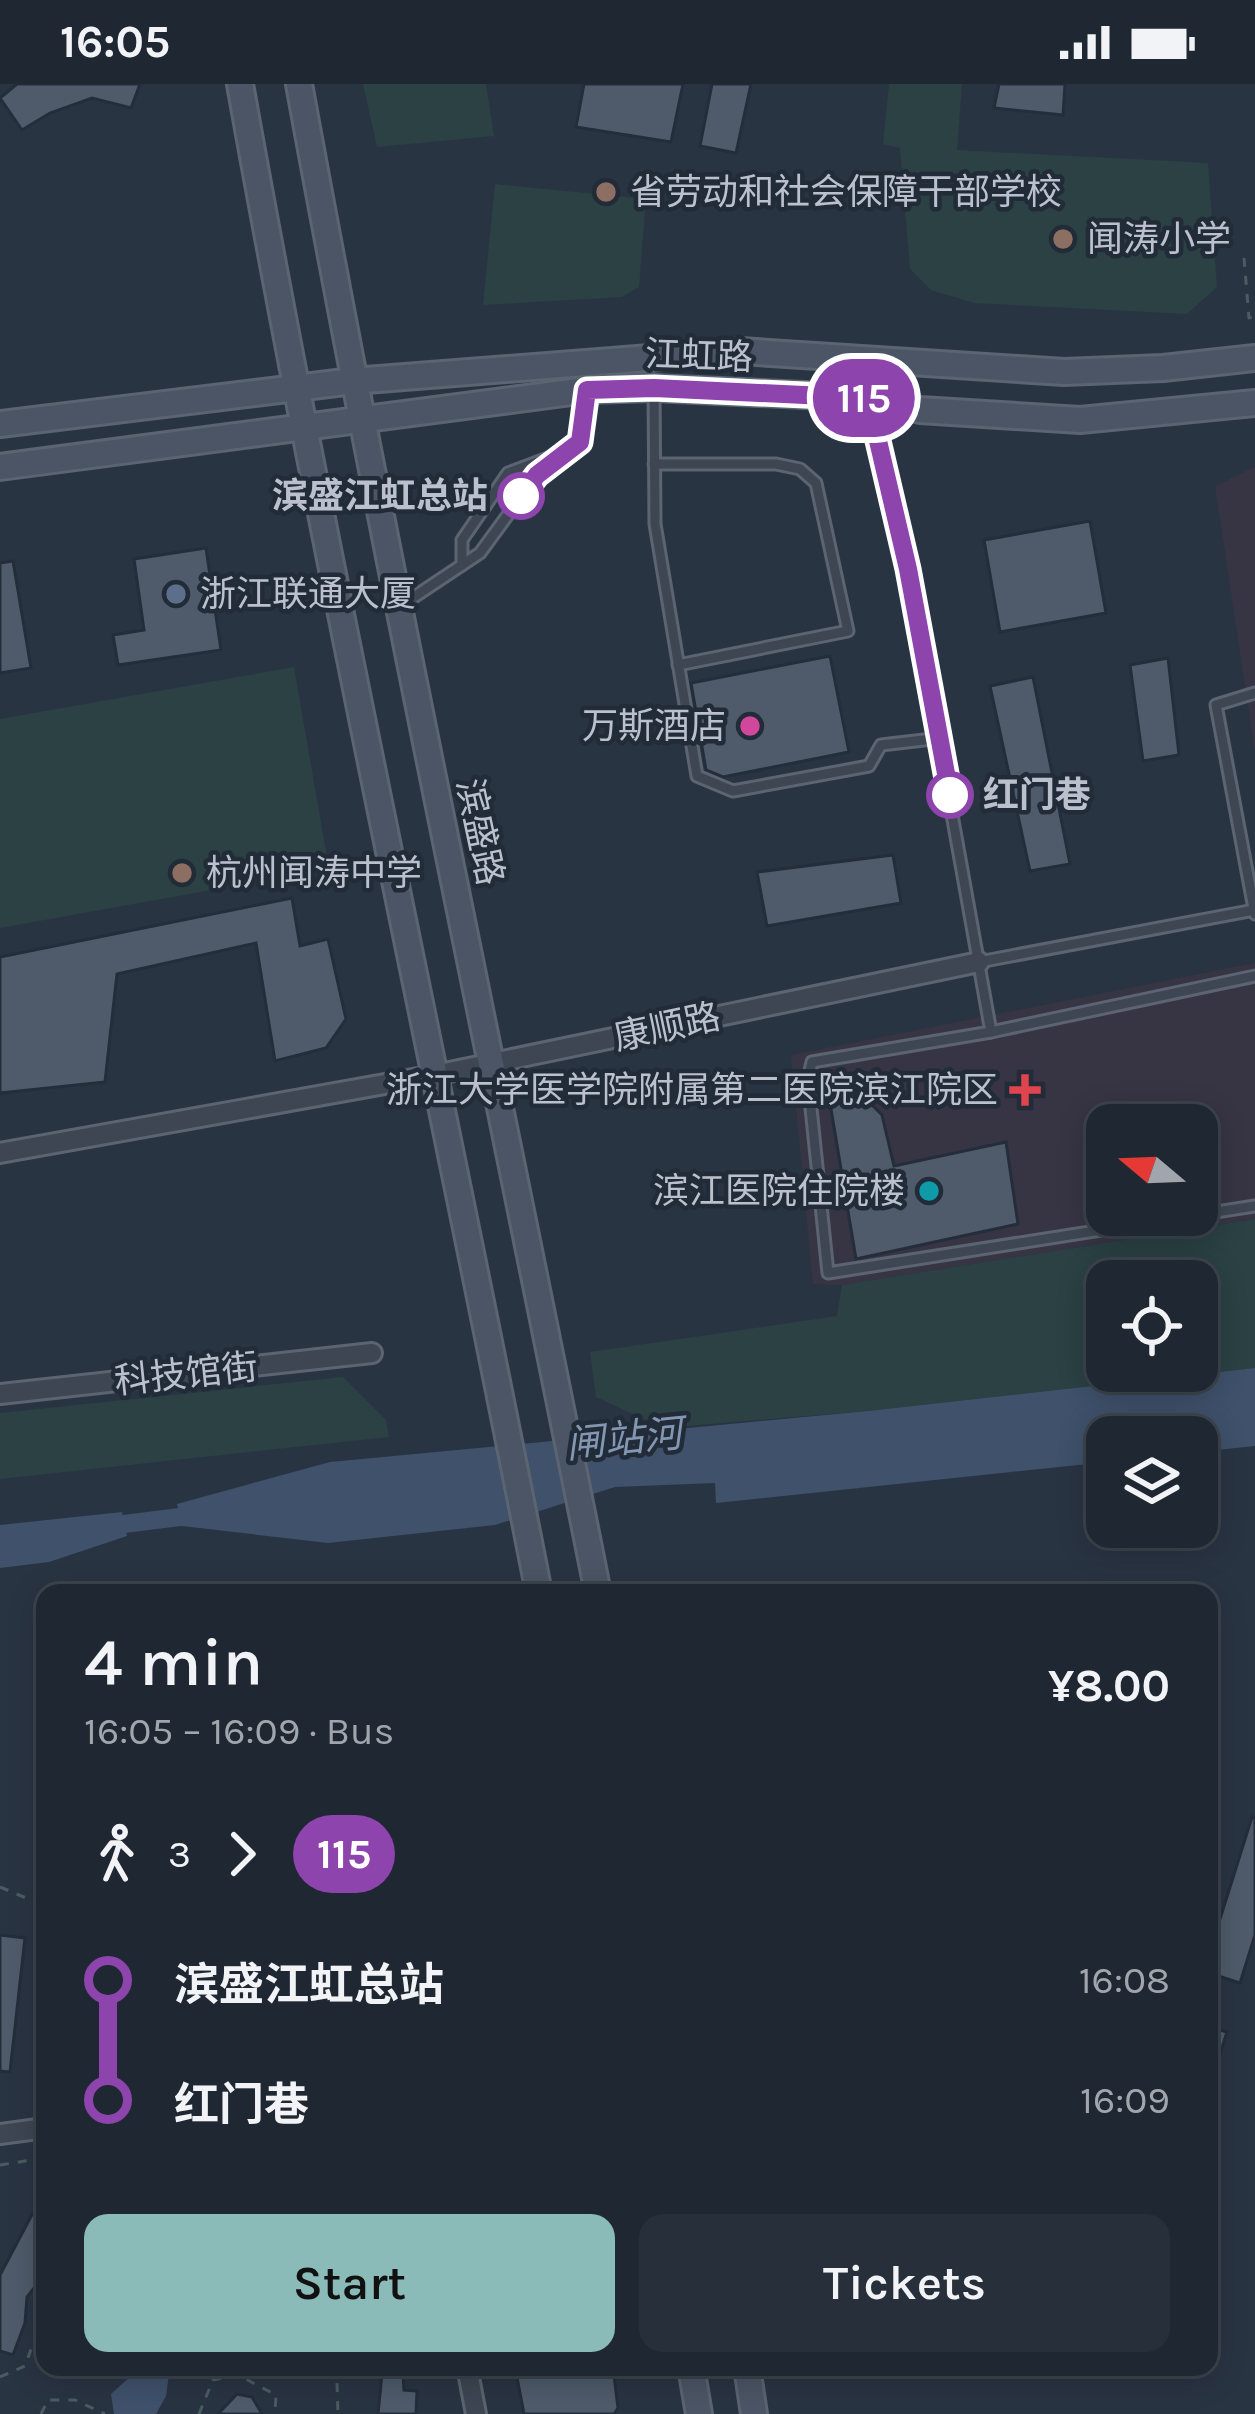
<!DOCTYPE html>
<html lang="en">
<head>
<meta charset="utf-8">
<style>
	body { margin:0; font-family:Karla,"Noto Sans SC",sans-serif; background:#272f3a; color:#f1f3f6; height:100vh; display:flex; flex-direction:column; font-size:45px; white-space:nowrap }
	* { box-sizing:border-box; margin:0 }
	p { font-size:39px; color:#a1a5ac }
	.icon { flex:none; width:66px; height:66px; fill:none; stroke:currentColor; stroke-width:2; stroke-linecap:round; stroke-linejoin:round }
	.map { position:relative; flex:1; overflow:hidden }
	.side { position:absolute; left:36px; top:1500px; width:1182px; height:792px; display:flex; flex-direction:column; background:#1f2732; border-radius:24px; box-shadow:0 6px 30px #0003,0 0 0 3px #3c444d }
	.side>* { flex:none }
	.badge { padding:0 24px; border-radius:39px; font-size:42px; line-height:78px }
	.needle { width:78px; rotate:289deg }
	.fabs { position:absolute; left:1086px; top:1020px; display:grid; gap:24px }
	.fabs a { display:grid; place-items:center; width:132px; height:132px; border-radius:24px; background:#1f2732; box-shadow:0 6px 30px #0003,0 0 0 3px #3c444d; font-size:60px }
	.map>.badge { position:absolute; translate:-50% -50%; box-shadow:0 0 0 6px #fff }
	.legs { display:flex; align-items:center; gap:18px; height:132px; padding:0 48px; font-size:39px }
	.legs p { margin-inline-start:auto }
	.overview { display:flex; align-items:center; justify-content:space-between; height:204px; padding:0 48px }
	h1 { font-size:66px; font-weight:600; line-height:90px }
	.action { display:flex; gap:24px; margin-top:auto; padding:24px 48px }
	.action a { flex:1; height:138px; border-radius:24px; background:#8bbbb9; color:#111; font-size:48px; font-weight:600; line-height:138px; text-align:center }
	.action a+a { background:#272f3a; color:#f1f3f6 }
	ul { padding:0 48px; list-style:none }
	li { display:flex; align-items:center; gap:42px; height:120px; font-size:45px }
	li i { display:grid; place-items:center; width:18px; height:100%; margin:0 15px; background:currentColor }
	li i::after { content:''; width:30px; height:30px; margin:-15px; border:9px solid; border-radius:50%; background:#1f2732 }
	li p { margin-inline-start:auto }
	li:first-child i { background:linear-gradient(#0000 50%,currentColor 0) }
	li:last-child i { background:linear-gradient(currentColor 50%,#0000 0) }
	.status { display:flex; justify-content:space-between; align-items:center; height:84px; padding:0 60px; background:#1f2732; direction:ltr }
	.status svg { height:33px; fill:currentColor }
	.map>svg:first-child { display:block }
</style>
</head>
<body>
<div class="status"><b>16:05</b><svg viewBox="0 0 49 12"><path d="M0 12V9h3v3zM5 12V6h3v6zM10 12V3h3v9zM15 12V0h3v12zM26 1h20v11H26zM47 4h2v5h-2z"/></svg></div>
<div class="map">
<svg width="1255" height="2330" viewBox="0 0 1255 2330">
	<rect width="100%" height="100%" fill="#293443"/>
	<g fill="#373544" fill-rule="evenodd">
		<path d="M1255,383V667L1215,402Z"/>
		<path d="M1255,879V1135L842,1201L813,1200L791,971ZM1107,1041H1197V1131H1107Z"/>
	</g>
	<g fill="#2b4144" fill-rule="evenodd">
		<path d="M363,0H486L494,52L377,63Z"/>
		<path d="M889,0H962L957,66L1208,79L1217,203L1187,230L974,219L931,206L910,185L900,64L883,60Z"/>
		<path d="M495,100L646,115L639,203L622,213L483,221Z"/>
		<path d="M294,583L329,785L0,844V635Z"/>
		<path d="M1255,1135V1284L868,1327L663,1344L596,1313L590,1268L837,1232L842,1201ZM1107,1197H1197V1287H1107Z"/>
		<path d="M343,1293L386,1336L389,1353L0,1395V1329Z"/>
	</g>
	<g fill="#3f516b">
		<path d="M1255,1284V1362L1197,1368V1353H1107V1378L716,1419L715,1399L615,1403L495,1441L328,1459L182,1442L177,1420L330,1378L868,1327Z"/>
		<path d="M122,1428L127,1452L49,1478L0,1484V1441Z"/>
		<path d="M141,2283H170L166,2312L156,2330H114L111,2310Z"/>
	</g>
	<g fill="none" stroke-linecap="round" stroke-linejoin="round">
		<path stroke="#3f516b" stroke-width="18" d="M100,1443L204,1430"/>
	</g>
	<g fill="#4f5b6b" stroke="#242d3a" stroke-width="3">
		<path d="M17,0H140L131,24L92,14L50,29L22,46L0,14Z"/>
		<path d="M584,0H683L671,58L576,43Z"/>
		<path d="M712,0H751L736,69L700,62Z"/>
		<path d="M999,0H1065L1063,31L994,24Z"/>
		<path d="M1090,437L1106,529L1000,548L984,456Z"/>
		<path d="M206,464L221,566L118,581L113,551L144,546L134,475Z"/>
		<path d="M13,477L31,584L0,589V479Z"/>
		<path d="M830,572L849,668L723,693L706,686L691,599Z"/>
		<path d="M1168,574L1179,671L1143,677L1130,581Z"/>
		<path d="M1033,593L1070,780L1030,787L990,602Z"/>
		<path d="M893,771L901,819L767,842L757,788Z"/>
		<path d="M292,814L300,862L328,855L346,935L326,964L275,977L256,859L117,890L105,998L0,1009V873Z"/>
		<path d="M852,1001L882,1031L894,1082L1006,1058L1018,1140L856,1175L828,1007Z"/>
		<path d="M1252,1733L1255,1734V1851L1240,1899L1209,1889V1870Z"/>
		<path d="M0,1851L25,1854L10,1988L0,1987Z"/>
		<path d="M1209,1943L1227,1948L1212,1995L1209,1994Z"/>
		<path d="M45,2106V2190L27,2213L25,2239L13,2271L0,2267V2191Z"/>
		<path d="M515,2283H613L618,2324L614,2330H524Z"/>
		<path d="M382,2290L403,2292L404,2306L417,2307L416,2330H378Z"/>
		<path d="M237,2310L252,2313L262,2330H218Z"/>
	</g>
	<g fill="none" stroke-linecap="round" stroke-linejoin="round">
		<g stroke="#5b6470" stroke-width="15">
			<g id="lane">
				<path d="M863,280L908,485L991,948L812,978L808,995L828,1189L1255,1122"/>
				<path d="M654,304L655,440L697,692L733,707L869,682L881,661L941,654"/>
				<path d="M654,380H776L800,385L816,399L848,547L678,581"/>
				<path d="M462,481V456L508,389L561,369"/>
				<path d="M402,521L480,469L537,391L580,358L587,309"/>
				<path d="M1255,609L1216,621L1255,830"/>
				<path d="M979,878L1254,826"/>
				<path d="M991,948L1255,892"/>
			</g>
		</g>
		<g stroke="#5b6470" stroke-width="24">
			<g id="street">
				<path d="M0,1069L435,991L979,878"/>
				<path d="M0,1310L372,1269"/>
				<path d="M0,2050L45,2044"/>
				<path d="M467,2283L476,2330"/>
			</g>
		</g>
		<g stroke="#5b6470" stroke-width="30">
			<g id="secondary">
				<path d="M240,0C330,505 441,1006 539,1509"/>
				<path d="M299,0C391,505 498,1006 598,1509"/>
				<path d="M0,340L353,297L740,267L1064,288L1163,284L1255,274"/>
				<path d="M0,383L587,306L654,304L869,314L920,326L1080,336L1255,319"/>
				<path d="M691,2283L699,2330"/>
				<path d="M747,2283L754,2330"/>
			</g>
		</g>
		<g stroke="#495d60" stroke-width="3" stroke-dasharray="9 9" stroke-linecap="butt">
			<path d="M1244,174L1249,234L1255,232"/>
			<path d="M0,1803L45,1822"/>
			<path d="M0,2081L45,2074"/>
			<path d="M329,2283L337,2299L338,2330"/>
			<path d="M0,2293L25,2282L45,2227"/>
			<path d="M41,2330L48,2316H75L105,2330"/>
			<path d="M199,2330L213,2296L238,2291L276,2311L275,2330"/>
		</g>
		<use href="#lane" stroke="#3d4652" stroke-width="9"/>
		<use href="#street" stroke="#3d4652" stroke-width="18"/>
		<use href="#secondary" stroke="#4b5565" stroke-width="24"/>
	</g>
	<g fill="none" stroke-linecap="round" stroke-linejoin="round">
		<g stroke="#fff" stroke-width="27">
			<path id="line-1" d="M521,412L537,391L580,358L587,306L654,304L868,314L908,485L950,711"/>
		</g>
		<use href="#line-1" stroke="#8e44ad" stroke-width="18"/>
	</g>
	<g fill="#8d6e63" stroke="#222b38" stroke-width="4.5">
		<circle cx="606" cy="108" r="12"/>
		<circle cx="1063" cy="155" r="12"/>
		<circle cx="182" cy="789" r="12"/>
	</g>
	<g fill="#fff" stroke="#8e44ad" stroke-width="6">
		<circle cx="521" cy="412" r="21"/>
		<circle cx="950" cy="711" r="21"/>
	</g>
	<circle fill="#5c6f8a" stroke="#222b38" stroke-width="4.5" cx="176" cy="510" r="12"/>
	<circle fill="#d1479c" stroke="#222b38" stroke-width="4.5" cx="750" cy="642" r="12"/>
	<path fill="#e0444e" stroke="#222b38" stroke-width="4.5" d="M1019 988h12v12h12v12h-12v12h-12v-12h-12v-12h12z"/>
	<circle fill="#0f9aa8" stroke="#222b38" stroke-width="4.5" cx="929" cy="1107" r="12"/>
	<g text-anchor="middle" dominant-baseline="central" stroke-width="9" stroke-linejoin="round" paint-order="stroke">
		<g font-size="36" fill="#bac1cc" stroke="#222b38" text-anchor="start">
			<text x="630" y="108">省劳动和社会保障干部学校</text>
			<text x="1087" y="155">闻涛小学</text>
			<text x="200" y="510">浙江联通大厦</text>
			<text x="726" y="642" text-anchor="end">万斯酒店</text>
			<text x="206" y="789">杭州闻涛中学</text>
			<text x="998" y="1006" text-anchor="end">浙江大学医学院附属第二医院滨江院区</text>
			<text x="905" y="1107" text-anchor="end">滨江医院住院楼</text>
		</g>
		<g font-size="36" fill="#bac1cc" stroke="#222b38">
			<text transform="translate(699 272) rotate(2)">江虹路</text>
			<text transform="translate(480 748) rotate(78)">滨盛路</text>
			<text transform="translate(667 943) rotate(-12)">康顺路</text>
			<text transform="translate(186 1290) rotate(-6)">科技馆街</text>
		</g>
		<g font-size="36" font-weight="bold" fill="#bac1cc" stroke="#222b38" text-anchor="end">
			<text x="488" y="412">滨盛江虹总站</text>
			<text x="983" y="711" text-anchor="start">红门巷</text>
		</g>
		<g font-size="39" font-style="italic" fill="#8397b2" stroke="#222b38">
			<text transform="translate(624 1355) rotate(-6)">闸站河</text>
		</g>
	</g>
</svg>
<div class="fabs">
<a><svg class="needle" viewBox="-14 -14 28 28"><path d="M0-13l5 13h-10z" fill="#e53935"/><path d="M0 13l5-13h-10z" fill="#a1a5ac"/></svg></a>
<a><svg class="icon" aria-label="locate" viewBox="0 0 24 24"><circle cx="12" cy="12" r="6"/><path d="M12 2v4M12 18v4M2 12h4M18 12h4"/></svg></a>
<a><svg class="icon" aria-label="layers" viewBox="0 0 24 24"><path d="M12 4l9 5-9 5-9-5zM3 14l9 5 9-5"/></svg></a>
</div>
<b class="badge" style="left:864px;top:314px;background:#8e44ad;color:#fff">115</b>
<section class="side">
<div class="overview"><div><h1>4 min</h1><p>16:05 – 16:09 · Bus</p></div><b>¥8.00</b></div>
<div class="legs"><svg class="icon" aria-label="walk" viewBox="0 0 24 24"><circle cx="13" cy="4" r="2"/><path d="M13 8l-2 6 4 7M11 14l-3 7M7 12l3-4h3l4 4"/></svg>3<svg class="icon" aria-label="forward" viewBox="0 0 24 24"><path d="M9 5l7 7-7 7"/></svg><b class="badge" style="background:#8e44ad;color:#fff">115</b></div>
<ul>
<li><i style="color:#8e44ad"></i><b>滨盛江虹总站</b><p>16:08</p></li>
<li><i style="color:#8e44ad"></i><b>红门巷</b><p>16:09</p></li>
</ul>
<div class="action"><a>Start</a><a>Tickets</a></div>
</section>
</div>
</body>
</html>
